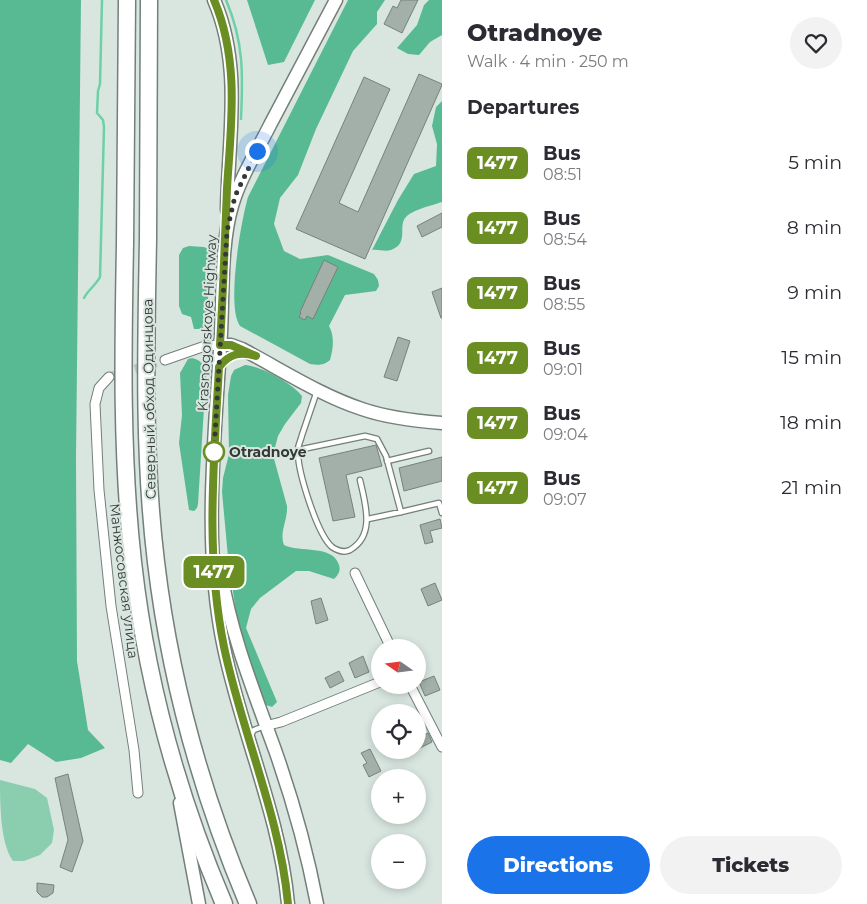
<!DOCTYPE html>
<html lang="en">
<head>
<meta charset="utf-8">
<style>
	body { margin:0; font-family:Montserrat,sans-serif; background:#f2f2f3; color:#2b2b33; height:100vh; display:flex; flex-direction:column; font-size:19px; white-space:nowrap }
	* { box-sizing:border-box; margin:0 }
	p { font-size:16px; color:#7c7c81 }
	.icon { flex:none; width:28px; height:28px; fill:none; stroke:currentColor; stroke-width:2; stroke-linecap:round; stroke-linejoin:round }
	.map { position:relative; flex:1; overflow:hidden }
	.sheet { display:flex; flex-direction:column; background:#fff; width:425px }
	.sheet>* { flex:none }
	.badge { padding:0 10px; border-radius:8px; font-size:18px; line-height:32px }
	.needle { width:32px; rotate:284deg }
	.controls { position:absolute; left:371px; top:639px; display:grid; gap:10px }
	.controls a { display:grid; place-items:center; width:55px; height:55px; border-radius:50%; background:#fff; box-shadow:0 2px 8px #0003; font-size:25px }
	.you { position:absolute; width:25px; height:25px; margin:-12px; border:4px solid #fff; border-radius:50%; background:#1a73e8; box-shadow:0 0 0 8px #1a73e833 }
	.map>.badge { position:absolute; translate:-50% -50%; box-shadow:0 0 0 2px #fff }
	h2 { padding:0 25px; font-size:19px; line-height:45px }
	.round { display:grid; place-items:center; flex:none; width:52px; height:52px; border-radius:26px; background:#f2f2f3 }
	.overview { display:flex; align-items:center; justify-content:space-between; height:85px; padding:0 25px }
	h1 { font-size:24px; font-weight:800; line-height:38px }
	.cta { display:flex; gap:10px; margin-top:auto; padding:10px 25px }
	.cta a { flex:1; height:58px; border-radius:30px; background:#1a73e8; color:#fff; font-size:20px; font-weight:800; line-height:58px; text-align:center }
	.cta a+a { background:#f2f2f3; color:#2b2b33 }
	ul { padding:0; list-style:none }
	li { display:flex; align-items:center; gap:15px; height:65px; padding:0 25px }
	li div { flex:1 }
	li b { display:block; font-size:19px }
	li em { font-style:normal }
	li .badge { min-width:55px; font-weight:700; text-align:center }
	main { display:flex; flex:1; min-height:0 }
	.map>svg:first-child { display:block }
</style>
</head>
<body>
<main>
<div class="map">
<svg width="442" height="904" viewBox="0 0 442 904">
	<rect width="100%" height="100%" fill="#d9e6e0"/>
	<path fill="#8bcdaf" d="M0,780L35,789L47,798L54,830L52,843L40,855L24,861H13C0,844 0,802 0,780Z"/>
	<g fill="#58ba92">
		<path d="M0,0H81L76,458L77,661L88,730L105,748L81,758L56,762L28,744L11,763L0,760Z"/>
		<path d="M247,0H315L284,62L268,65Z"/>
		<path d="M348,0H385L377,12V24L353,51L316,129L298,175L280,198L274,224L284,251L300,259L328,255L374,274L378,280L379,286L376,291L345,295L329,326C335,336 333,350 330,360C323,366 318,365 310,364L240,326C226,307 241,221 248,197Z"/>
		<path d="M429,0H442V35L430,42L419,55L408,54L397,48L417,25L424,5Z"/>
		<path d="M442,101V202C433,205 412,210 406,217C397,226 410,243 391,250C385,252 378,249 372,250L398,200L414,174L436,166L437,144L432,126L436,107Z"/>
		<path d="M189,246L204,247L208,249L211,257L206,325L203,329H194L191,317L182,314L179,306V255L183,248Z"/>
		<path d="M192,358C202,360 205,366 206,376L198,504L197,508L194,511L189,510L179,443L182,415L180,373L188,359Z"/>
		<path d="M245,365C261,366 292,383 302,396L301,403L285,424L278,436L273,455L287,506C288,520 279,532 284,545C299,553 333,544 339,565C341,571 338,575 334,579L309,571H296L260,598L251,609L246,628L277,702L272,707L266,705L260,700L237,619L228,557L222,492L223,478L229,454L228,395L231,376L234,370Z"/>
	</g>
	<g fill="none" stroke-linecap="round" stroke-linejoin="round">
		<g stroke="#6ed0a7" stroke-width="2.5">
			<path d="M226,0C244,42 243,75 241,119"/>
			<path d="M84,298C88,290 96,285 100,277L104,127L103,120L97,113L98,91L100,84L102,0"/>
		</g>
	</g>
	<g fill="#a3afa9" stroke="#76827c">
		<path d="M401,0H418L402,33L384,24L393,6L397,8Z"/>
		<path d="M419,74L442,84V85L365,259L296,229L364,77L390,89L339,203L358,212Z"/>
		<path d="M442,213V227L422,237L417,226Z"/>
		<path d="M324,260L338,267L313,319L307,316L305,320L299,317L301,313L300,312Z"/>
		<path d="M442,288V318H441L432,292Z"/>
		<path d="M398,337L410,341L397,381L384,377Z"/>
		<path d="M376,445L382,466L346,475L355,517L333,521L319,458Z"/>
		<path d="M442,457V481L404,491L399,468Z"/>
		<path d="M440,519L442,528L430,531L433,542L425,544L420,525Z"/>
		<path d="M435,583L442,600L428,606L421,589Z"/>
		<path d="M321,598L328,620L316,624L311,601Z"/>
		<path d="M363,656L369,672L355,678L349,663Z"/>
		<path d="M339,671L344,681L330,688L325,678Z"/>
		<path d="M434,676L440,690L425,696L419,682Z"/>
		<path d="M428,733L432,742L418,749V738Z"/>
		<path d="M370,749L381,771L369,777L363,765L367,763L361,753Z"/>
		<path d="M68,774L83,841L72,872L60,867L68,840L55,778Z"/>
		<path d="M37,883L54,885L53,893L47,897H42L37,892Z"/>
	</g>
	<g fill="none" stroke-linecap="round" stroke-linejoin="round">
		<path stroke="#b8c3be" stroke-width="9" stroke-dasharray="9 4.5" stroke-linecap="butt" d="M109,377L165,360"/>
		<g stroke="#747f7a" stroke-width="7">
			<g id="lane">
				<path d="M317,391C312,406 307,420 302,435C301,440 298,445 298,450C297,470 317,534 332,547C338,551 344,553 350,550C376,535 365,503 360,480"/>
				<path d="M298,450L365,436L377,439L386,456L401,512L368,519"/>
				<path d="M387,461L429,451"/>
				<path d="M401,512L439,503L442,513"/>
				<path d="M250,736L254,730L265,726"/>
			</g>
		</g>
		<g stroke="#747f7a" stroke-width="11">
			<g id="street">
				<path d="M165,360L205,346L220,345"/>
				<path d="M109,377L99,388L95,404L99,490L111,606L134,750L138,793"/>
				<path d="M355,573L391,648"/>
				<path d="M410,685L442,747"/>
				<path d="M265,726L281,722L380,682"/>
			</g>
		</g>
		<g stroke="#747f7a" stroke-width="15">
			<g id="secondary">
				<path d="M214,0C243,67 228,139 227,210"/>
				<path d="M220,345H231L242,349C282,370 320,395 362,409C388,418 415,421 442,423"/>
				<path d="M221,573C231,635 254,692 275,750C293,801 307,851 317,904"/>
				<path d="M180,803L199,904"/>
				<path d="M288,904C280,816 242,734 224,648C202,545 215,437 221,333C223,294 221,243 232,206C240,178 257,151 270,125C292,84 314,42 336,0"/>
			</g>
		</g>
		<g stroke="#747f7a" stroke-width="19">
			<g id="highway">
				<path d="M127,0C126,81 126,163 125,244C123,350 121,456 133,562C146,679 178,796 224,904"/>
				<path d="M149,0C149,80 149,160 148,240C146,347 143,455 156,562C170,680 202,795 248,904"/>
			</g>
		</g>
		<use href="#lane" stroke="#fff" stroke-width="4.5"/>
		<use href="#street" stroke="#fff" stroke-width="9"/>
		<use href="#secondary" stroke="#fff" stroke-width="12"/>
		<use href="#highway" stroke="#fff" stroke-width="16"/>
	</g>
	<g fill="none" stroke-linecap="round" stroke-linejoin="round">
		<g stroke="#fff" stroke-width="11">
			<path id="line" d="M214,0C240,61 231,125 227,188C225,241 223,293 220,345H231L256,356C240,351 229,354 219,367C214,460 205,555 224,647C242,733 280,816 288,904"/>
		</g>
		<use href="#line" stroke="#6b8e23" stroke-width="8"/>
		<path stroke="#343937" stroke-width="5" stroke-dasharray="0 9" d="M214,452L227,231L235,196L257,151"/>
	</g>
	<circle fill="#fff" stroke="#6b8e23" stroke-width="2.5" cx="214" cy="452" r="10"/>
	<g text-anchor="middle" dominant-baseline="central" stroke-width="4" stroke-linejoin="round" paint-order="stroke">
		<g font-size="14" fill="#343937" stroke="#d9e6e0">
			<text transform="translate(207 323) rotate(-87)">Krasnogorskoye Highway</text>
			<text transform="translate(149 399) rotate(-91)">Северный обход Одинцова</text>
			<text transform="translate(124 581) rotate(83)">Манжосовская улица</text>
		</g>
		<g font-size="14" font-weight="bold" fill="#343937" stroke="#d9e6e0" text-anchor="start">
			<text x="229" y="452">Otradnoye</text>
		</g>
	</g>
</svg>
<div class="controls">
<a><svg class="needle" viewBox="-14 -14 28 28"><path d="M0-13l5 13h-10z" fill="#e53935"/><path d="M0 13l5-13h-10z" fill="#7c7c81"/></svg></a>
<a><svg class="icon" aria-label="locate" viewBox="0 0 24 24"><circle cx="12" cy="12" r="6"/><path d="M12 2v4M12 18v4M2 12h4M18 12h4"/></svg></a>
<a>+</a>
<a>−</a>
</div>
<div class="you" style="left:257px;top:151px"></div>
<b class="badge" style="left:214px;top:572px;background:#6b8e23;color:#fff">1477</b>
</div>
<section class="sheet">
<div class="overview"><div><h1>Otradnoye</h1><p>Walk · 4 min · 250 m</p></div><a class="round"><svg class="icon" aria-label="heart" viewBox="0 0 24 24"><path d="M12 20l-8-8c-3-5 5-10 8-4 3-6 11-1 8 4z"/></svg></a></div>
<h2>Departures</h2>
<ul>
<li><span class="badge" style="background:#6b8e23;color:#fff">1477</span><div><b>Bus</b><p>08:51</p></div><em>5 min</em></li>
<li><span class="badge" style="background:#6b8e23;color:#fff">1477</span><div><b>Bus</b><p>08:54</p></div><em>8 min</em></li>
<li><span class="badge" style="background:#6b8e23;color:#fff">1477</span><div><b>Bus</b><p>08:55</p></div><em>9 min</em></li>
<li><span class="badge" style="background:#6b8e23;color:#fff">1477</span><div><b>Bus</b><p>09:01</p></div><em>15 min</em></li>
<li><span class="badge" style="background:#6b8e23;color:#fff">1477</span><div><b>Bus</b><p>09:04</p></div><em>18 min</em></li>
<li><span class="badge" style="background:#6b8e23;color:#fff">1477</span><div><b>Bus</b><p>09:07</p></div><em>21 min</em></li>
</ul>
<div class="cta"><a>Directions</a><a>Tickets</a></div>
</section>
</main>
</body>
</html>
